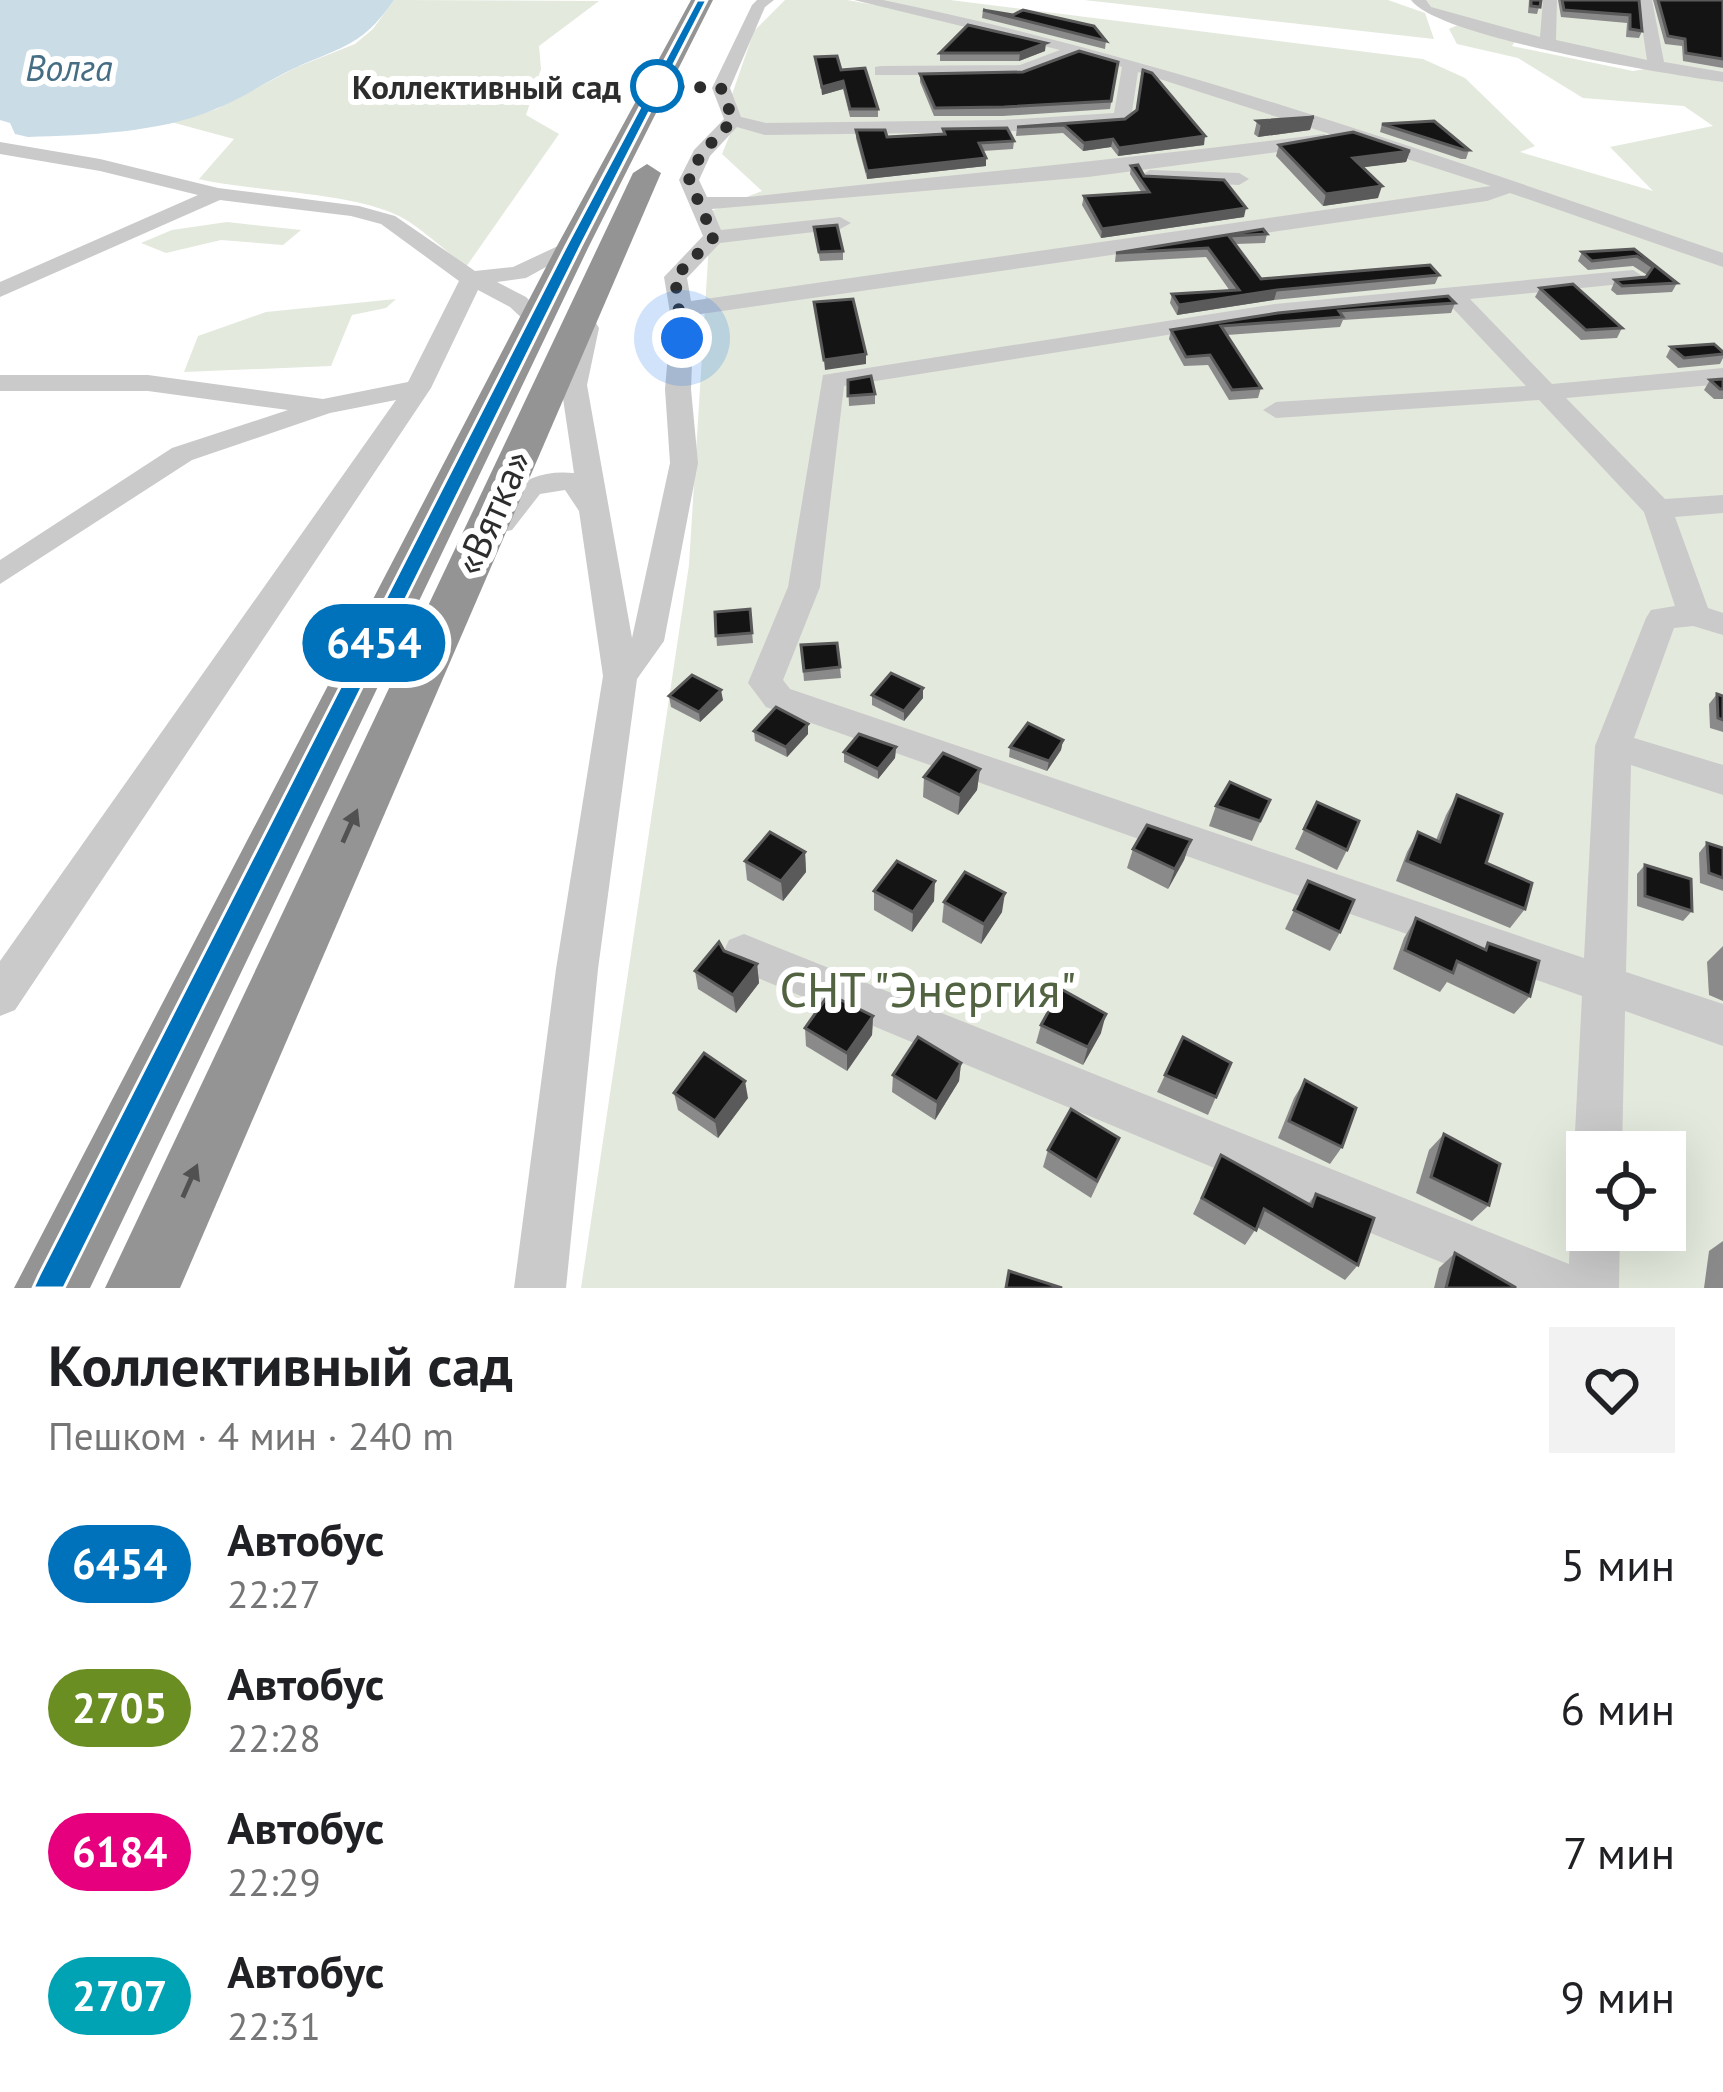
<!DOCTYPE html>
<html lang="ru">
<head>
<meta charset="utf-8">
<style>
	body { margin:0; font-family:"PT Sans",sans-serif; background:#f2f2f2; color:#202124; height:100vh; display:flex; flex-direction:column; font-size:45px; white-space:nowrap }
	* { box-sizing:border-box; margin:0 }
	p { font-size:39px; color:#757577 }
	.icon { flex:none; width:66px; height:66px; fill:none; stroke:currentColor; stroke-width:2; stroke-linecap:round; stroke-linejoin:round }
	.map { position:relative; height:1288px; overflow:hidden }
	.drawer { display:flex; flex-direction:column; background:#fff; flex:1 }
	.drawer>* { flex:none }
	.badge { padding:0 24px; border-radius:39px; font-size:42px; line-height:78px }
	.controls { position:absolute; left:1566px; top:1131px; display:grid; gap:24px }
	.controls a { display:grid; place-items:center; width:120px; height:120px; border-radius:0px; background:#fff; box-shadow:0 12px 48px #0002; font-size:60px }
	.you { position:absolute; width:60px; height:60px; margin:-30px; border:9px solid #fff; border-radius:50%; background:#1a73e8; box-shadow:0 0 0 18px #1a73e833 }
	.map>.badge { position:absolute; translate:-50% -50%; box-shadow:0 0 0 6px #fff }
	.round { display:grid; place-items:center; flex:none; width:126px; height:126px; border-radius:0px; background:#f2f2f2 }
	.headline { display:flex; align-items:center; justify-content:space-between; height:204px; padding:0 48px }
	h1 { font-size:57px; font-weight:700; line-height:90px }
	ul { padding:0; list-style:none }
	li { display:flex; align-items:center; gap:36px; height:144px; padding:0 48px }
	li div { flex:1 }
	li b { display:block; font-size:45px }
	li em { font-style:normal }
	li .badge { min-width:132px; font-weight:700; text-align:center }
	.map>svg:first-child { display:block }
</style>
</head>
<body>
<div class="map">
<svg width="1723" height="1288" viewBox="0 0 1723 1288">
	<rect width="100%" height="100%" fill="#fff"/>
	<g fill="#e3e9dc" fill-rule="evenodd">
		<path d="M394,0L599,1L539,46L541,69L526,115L559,134L466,267C447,252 428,234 408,221C360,191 258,193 199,179L234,139L171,122L217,109L297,67L355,44L373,29Z"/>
		<path d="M785,0H847L875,5L883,0H950L1423,59L1465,78L1535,146L1520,152L1653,191L1610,147L1713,126L1684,106L1583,98L1518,58L1457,44L1449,29L1462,23L1519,35L1512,46L1633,71L1651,68L1448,17L1418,0H1723V1288H581L689,565L711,211L762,191L722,154L738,115L728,106L754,31ZM1587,1152H1665V1230H1587Z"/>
		<path d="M1084,0H1388L1425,13L1434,39Z"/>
		<path d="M227,222L301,230L283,245L221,240L166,253L141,243L172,230Z"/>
		<path d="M396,299L386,308L352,315L331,366L184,372L198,336L266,312Z"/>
	</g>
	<path fill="#cadce6" d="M0,0H394C363,45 344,46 297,67C268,80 242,99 213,110C159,133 86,135 28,137L15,134L10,123L0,120Z"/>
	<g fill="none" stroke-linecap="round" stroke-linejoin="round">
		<g fill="#cacaca" fill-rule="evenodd">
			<path d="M774,0L765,7L730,88L741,117L766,123L1003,120L1114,113L1122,67L1078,54L1022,75H875V67L881,66L1020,65L1060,50L854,0H883C1170,59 1446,158 1723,253V267L1510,193L1487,201L694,315L691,389L698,463L664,641L637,679L598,969L566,1288H514L556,969L603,676L579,511L565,490L540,494L512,530L502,532L487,523C508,488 531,469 574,473L561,385L575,328L587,321L596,323L599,328L587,385L632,638L670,463L665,389L671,319L664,277L703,236L679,180L694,150L724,119L712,88L752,5L757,0ZM1138,72L1491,186L691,301L687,278L720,243L840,229L851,223L840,217L721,230L712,209L1088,177L1324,146L1333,140L1324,134C1132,159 940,176 747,197H707L699,180L710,156L737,127L765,135L1003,132L1122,123L1131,118Z"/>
			<path d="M1411,0H1426L1431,7L1540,37L1543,0H1557L1556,40L1647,60L1638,0H1652L1664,62L1723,72V82C1667,74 1439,38 1411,0Z"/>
			<path d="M0,142L100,159L218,188L359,206L395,216L475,271L513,267L573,239L584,246L526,278L497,282L526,297L548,319L544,324H528L510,307L478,290L431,388L15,1010L0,1016V961L396,400L330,413L192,460L0,584V560L172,448L288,410L148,391H0V375H148L323,399L408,382L459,281L381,224L351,216L220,200L0,297V282L198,195L100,171L0,154Z"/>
			<path d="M1150,170L1239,173L1249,179L1239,185L1143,180L1140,176Z"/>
			<path d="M1633,270L1644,277L1641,282L1470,299L1552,384L1723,368V384L1566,398L1665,499L1723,495V513L1675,517L1708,608L1723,613V635L1693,626L1674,628L1634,738L1723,765V795L1631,765L1626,972L1723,1004V1046L1625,1011L1622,1152H1587V1171L1574,1152L1582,996L766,707L748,683L788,587L823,375L1275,304ZM1446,301L1526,386L1276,402L1263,410L1276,418L1539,400L1644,512L1675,606L1651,610L1646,618L1595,746L1584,958L790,689L783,680L820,587L844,386L1275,318Z"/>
			<path d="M744,934L1569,1264L1570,1230L1577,1212L1587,1209V1230H1620L1619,1288H1503L729,966L723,953L729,940Z"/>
		</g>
		<g fill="#949494" fill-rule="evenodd">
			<path d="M691,0H713L589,246L90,1288H14L557,246Z"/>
			<path d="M647,164L661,173L180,1288H105L633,173Z"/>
		</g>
	</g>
	<g fill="#8a8a8a">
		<path d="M1529,0H1541L1537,14L1528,13Z"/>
		<path d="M1558,0H1639L1642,31L1639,38L1626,37L1627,23L1561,17Z"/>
		<path d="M1653,0H1723V68L1683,61L1682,46L1665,44Z"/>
		<path d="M983,10L1013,15L1106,41L1105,49L982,18Z"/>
		<path d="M1045,51L1019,61H940V53Z"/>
		<path d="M815,57L841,70L878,109V117H850L843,89L822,95Z"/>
		<path d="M1118,62L1110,109L1003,116H934L920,82V74L1023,72Z"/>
		<path d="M1314,117L1310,130L1258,137L1254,134L1257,121Z"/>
		<path d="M1125,119L1204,145L1118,156L1111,147L1083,151L1063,133L1016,136L1017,127Z"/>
		<path d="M1382,124L1469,150L1466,159H1461L1380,132Z"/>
		<path d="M943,129L1014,141L1013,149L983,151L986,166L867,179L856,138V130L887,137L943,134Z"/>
		<path d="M1279,145L1410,151L1406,162L1363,167L1378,198L1323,206L1276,156Z"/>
		<path d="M1131,166L1144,176L1244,217L1101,238L1082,205L1084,196L1142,193L1130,174Z"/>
		<path d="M814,227L843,251V260L820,261Z"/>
		<path d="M1263,229L1267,234L1265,243L1235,244L1261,279L1439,275L1435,284L1274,300L1177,315L1170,303L1172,294L1230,291L1206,257L1115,262L1116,253Z"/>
		<path d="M1634,249L1677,283L1672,292L1617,295L1611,290L1615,280L1646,277L1647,275L1633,266L1588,270L1578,261L1582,252Z"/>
		<path d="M1540,288L1622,328L1617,338L1581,340L1535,297Z"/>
		<path d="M1455,303L1451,313L1343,320L1340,327L1227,335L1261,388L1258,398L1229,400L1208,365L1184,366L1169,339L1171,330L1278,313Z"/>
		<path d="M1671,347L1723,352V358L1720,364L1678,368L1666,357Z"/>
		<path d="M1723,379V399H1714L1704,390L1710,380Z"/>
		<path d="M848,380L875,394V404L849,406Z"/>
		<path d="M750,609L753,643L717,646L715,612Z"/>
		<path d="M801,645L840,667L841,678L804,681Z"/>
		<path d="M923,688V698L904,721L872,705V695Z"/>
		<path d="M1717,694L1723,696V732L1710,728L1709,704Z"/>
		<path d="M669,696L723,700L700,722L671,707Z"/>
		<path d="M808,724V734L787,757L755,741L754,731Z"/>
		<path d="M1063,740L1061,750L1047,771L1009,757L1010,747Z"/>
		<path d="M896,747L895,758L878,779L844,762V752Z"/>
		<path d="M980,769L977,790L958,815L923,797L924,777Z"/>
		<path d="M1457,795L1486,863L1525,909L1510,928L1396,881L1407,852L1418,832L1436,840L1446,815Z"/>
		<path d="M1270,800L1252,841L1209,826L1216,806Z"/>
		<path d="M1317,802L1347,850L1337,870L1295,849Z"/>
		<path d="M1191,840L1184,860L1168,889L1127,868L1133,849Z"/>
		<path d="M1707,843L1723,848V891L1700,883L1699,853Z"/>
		<path d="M805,852L806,872L783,901L747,880L745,861Z"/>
		<path d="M1645,865L1692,911L1683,921L1637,906V874Z"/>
		<path d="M1308,881L1340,932L1330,951L1285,929Z"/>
		<path d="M874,891L934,901L912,932L874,910Z"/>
		<path d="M944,902L1002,912L981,944L942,922Z"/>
		<path d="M1416,918L1484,949L1488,943L1530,996L1514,1014L1447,982L1440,992L1393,969L1404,938Z"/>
		<path d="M1723,946V1001L1709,995L1707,962Z"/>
		<path d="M724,951L757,964L759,983L736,1013L698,989L695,971Z"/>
		<path d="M873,1016L872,1035L847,1071L806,1046L805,1028Z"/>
		<path d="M1041,1025L1101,1033L1083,1065L1036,1043Z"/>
		<path d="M961,1063L959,1081L935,1120L892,1092L893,1075Z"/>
		<path d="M1231,1063L1208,1115L1157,1092L1165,1075Z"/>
		<path d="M1305,1080L1342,1147L1330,1164L1278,1138L1294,1098Z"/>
		<path d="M674,1093L748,1098L718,1138L678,1110Z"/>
		<path d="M1444,1134L1489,1205L1472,1221L1416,1193L1429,1150Z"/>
		<path d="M1119,1138L1091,1198L1043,1167L1048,1150Z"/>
		<path d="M1221,1155L1308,1204L1316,1194L1358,1265L1345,1280L1257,1227L1245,1245L1193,1214Z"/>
		<path d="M1723,1241V1288H1704L1709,1251Z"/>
		<path d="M1455,1253L1515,1288H1434L1439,1268Z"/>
	</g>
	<g fill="#5a5a5a">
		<path d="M1046,43L1045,51L1019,61L1020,53Z"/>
		<path d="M843,81V89L822,95V87Z"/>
		<path d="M1314,117L1310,130L1258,137L1261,124Z"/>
		<path d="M1205,136L1204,145L1118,156L1119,148Z"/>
		<path d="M1113,139L1111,147L1083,151L1084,143Z"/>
		<path d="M1410,151L1406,162L1350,169L1353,158Z"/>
		<path d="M986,158V166L867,179V171Z"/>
		<path d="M1382,186L1378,198L1323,206L1326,194Z"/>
		<path d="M1246,208L1244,217L1101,238L1102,229Z"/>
		<path d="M1277,290L1274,300L1177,315L1179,305Z"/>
		<path d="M866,354V364L825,370L824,360Z"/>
		<path d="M923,688V698L904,721V711Z"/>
		<path d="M721,690L723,700L700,722L699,712Z"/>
		<path d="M808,724V734L787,757L786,747Z"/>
		<path d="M1063,740L1061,750L1047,771L1049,761Z"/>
		<path d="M896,747L895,758L878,779V769Z"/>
		<path d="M980,769L977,790L958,815L960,795Z"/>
		<path d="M1191,840L1184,860L1168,889L1175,869Z"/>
		<path d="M805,852L806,872L783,901L781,881Z"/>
		<path d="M935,881L934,901L912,932L913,912Z"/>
		<path d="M1005,893L1002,912L981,944L984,924Z"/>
		<path d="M757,964L759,983L736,1013L733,995Z"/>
		<path d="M1106,1014L1101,1033L1083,1065L1088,1047Z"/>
		<path d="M873,1016L872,1035L847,1071V1053Z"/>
		<path d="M961,1063L959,1081L935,1120L937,1102Z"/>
		<path d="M745,1081L748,1098L718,1138L715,1121Z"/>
	</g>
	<g fill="#141414" stroke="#5a5a5a" stroke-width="3">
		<path d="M1531,0H1541L1540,7L1531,6Z"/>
		<path d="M1562,0H1639L1642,31L1630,29V15L1564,10Z"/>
		<path d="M1658,0H1723V59L1686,53L1685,39L1668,36Z"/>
		<path d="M983,10L1013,15L1023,10L1094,26L1106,41Z"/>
		<path d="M968,25L1046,43L1020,53H940Z"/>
		<path d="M1079,51L1118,62L1111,101L1004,107L935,108L920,74L1023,72Z"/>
		<path d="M837,56L841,70L865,68L878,109H850L843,81L822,87L815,57Z"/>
		<path d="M1143,70L1152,73L1205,136L1119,148L1113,139L1084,143L1064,125L1017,127L1125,119L1137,110Z"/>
		<path d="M1314,117L1261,124L1257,121Z"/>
		<path d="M1434,121L1469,150H1464L1382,124Z"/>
		<path d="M1007,128L1014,141L979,143L986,158L867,171L856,130H885L887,137L945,134L943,129Z"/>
		<path d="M1353,132L1410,151L1353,158L1382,186L1326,194L1279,145Z"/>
		<path d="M1138,165L1144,176L1224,180L1246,208L1102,229L1084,196L1149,192L1131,166Z"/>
		<path d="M837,225L843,251L819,252L814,227Z"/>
		<path d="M1263,229L1267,234L1229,236L1261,279L1430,265L1439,275L1277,290L1179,305L1172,294L1239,290L1208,248L1116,253Z"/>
		<path d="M1634,249L1677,283L1622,286L1615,280L1646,277L1653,267L1637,256L1592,261L1582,252Z"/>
		<path d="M1573,284L1622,328L1586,330L1540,288Z"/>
		<path d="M1448,296L1455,303L1339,311L1343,317L1221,326L1261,388L1232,390L1210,355L1186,357L1171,330L1278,313Z"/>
		<path d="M853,299L866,354L824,360L814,302Z"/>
		<path d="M1714,344L1723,352V354L1684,358L1671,347Z"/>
		<path d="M871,376L875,394L848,396V380Z"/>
		<path d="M1723,379V389H1720L1710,380Z"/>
		<path d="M750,609L752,633L716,636L715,612Z"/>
		<path d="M837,643L840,667L804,671L801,645Z"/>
		<path d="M891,673L923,688L904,711L872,695Z"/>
		<path d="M692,675L721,690L699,712L669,696Z"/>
		<path d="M1717,694L1723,696V720L1718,718Z"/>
		<path d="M776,707L808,724L786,747L754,731Z"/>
		<path d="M1028,723L1063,740L1049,761L1010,747Z"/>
		<path d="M859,734L896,747L878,769L844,752Z"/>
		<path d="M943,753L980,769L960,795L924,777Z"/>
		<path d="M1230,782L1270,800L1260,821L1216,806Z"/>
		<path d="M1457,795L1502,814L1486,863L1532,883L1525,909L1407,861L1418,832L1440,842Z"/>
		<path d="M1317,802L1359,821L1347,850L1304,829Z"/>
		<path d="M1147,825L1191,840L1175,869L1133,849Z"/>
		<path d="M770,832L805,852L781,881L745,861Z"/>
		<path d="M1707,843L1723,848V878L1709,873Z"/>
		<path d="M897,861L935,881L913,912L874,891Z"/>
		<path d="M1645,865L1691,879L1692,911L1645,896Z"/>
		<path d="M965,872L1005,893L984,924L944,902Z"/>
		<path d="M1308,881L1354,900L1340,932L1294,910Z"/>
		<path d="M1416,918L1486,950L1488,943L1539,961L1530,996L1457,961L1453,973L1405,950Z"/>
		<path d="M719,942L724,951L757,964L733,995L695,971Z"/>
		<path d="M1061,989L1106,1014L1088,1047L1041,1025Z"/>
		<path d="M829,994L873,1016L847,1053L805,1028Z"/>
		<path d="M918,1037L961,1063L937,1102L893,1075Z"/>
		<path d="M1183,1037L1231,1063L1216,1097L1165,1075Z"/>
		<path d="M704,1053L745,1081L715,1121L674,1093Z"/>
		<path d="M1305,1080L1356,1108L1342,1147L1289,1121Z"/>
		<path d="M1071,1109L1119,1138L1097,1181L1048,1150Z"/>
		<path d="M1444,1134L1500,1164L1489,1205L1431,1177Z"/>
		<path d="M1221,1155L1312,1206L1316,1194L1374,1218L1358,1265L1264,1209L1256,1230L1202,1198Z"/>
		<path d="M1455,1253L1515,1287V1288H1446Z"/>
		<path d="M1009,1271L1062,1288H1006Z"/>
	</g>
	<defs><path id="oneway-solid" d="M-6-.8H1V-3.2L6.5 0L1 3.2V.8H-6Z" transform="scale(3)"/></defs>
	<g fill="#515151">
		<use href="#oneway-solid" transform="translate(350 826) rotate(-66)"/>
		<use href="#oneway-solid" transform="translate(190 1181) rotate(-66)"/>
	</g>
	<path fill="#0072bc" stroke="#fff" stroke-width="3" d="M697,0H707L581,246L64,1288H33L39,1275L566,246Z"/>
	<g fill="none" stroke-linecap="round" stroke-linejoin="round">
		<path stroke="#2d2d2d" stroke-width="12" stroke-dasharray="0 21.6" d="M657,86L721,88L733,120L701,154L689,180L714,237L675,277L682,338"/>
	</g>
	<circle fill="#fff" stroke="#0072bc" stroke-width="6" cx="657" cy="86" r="24"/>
	<g text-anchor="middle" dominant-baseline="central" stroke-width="12" stroke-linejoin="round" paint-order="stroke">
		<g font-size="33" font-weight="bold" fill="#2d2d2d" stroke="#fff" text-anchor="end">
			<text x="621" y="86">Коллективный сад</text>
		</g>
		<g font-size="36" font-style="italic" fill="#456e85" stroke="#fff">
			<text x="69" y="67">Волга</text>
		</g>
		<g font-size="39" fill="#2d2d2d" stroke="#fff">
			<text transform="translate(492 512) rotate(-66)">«Вятка»</text>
		</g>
		<g font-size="48" fill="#516340" stroke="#fff">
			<text x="928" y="989">СНТ "Энергия"</text>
		</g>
	</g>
</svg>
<div class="controls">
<a><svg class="icon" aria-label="locate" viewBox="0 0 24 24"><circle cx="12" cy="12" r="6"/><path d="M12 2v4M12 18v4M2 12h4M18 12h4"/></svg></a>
</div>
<div class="you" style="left:682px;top:338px"></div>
<b class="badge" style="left:374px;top:643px;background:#0072bc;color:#fff">6454</b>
</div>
<section class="drawer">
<div class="headline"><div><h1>Коллективный сад</h1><p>Пешком · 4 мин · 240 m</p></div><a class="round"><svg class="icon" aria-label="heart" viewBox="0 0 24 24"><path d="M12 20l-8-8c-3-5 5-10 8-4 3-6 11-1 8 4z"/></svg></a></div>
<ul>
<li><span class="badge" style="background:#0072bc;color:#fff">6454</span><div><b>Автобус</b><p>22:27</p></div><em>5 мин</em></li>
<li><span class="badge" style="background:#6b8e23;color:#fff">2705</span><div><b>Автобус</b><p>22:28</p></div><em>6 мин</em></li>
<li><span class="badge" style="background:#e6007e;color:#fff">6184</span><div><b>Автобус</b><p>22:29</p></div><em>7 мин</em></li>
<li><span class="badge" style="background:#00a3b4;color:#fff">2707</span><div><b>Автобус</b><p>22:31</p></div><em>9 мин</em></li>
</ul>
</section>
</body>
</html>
